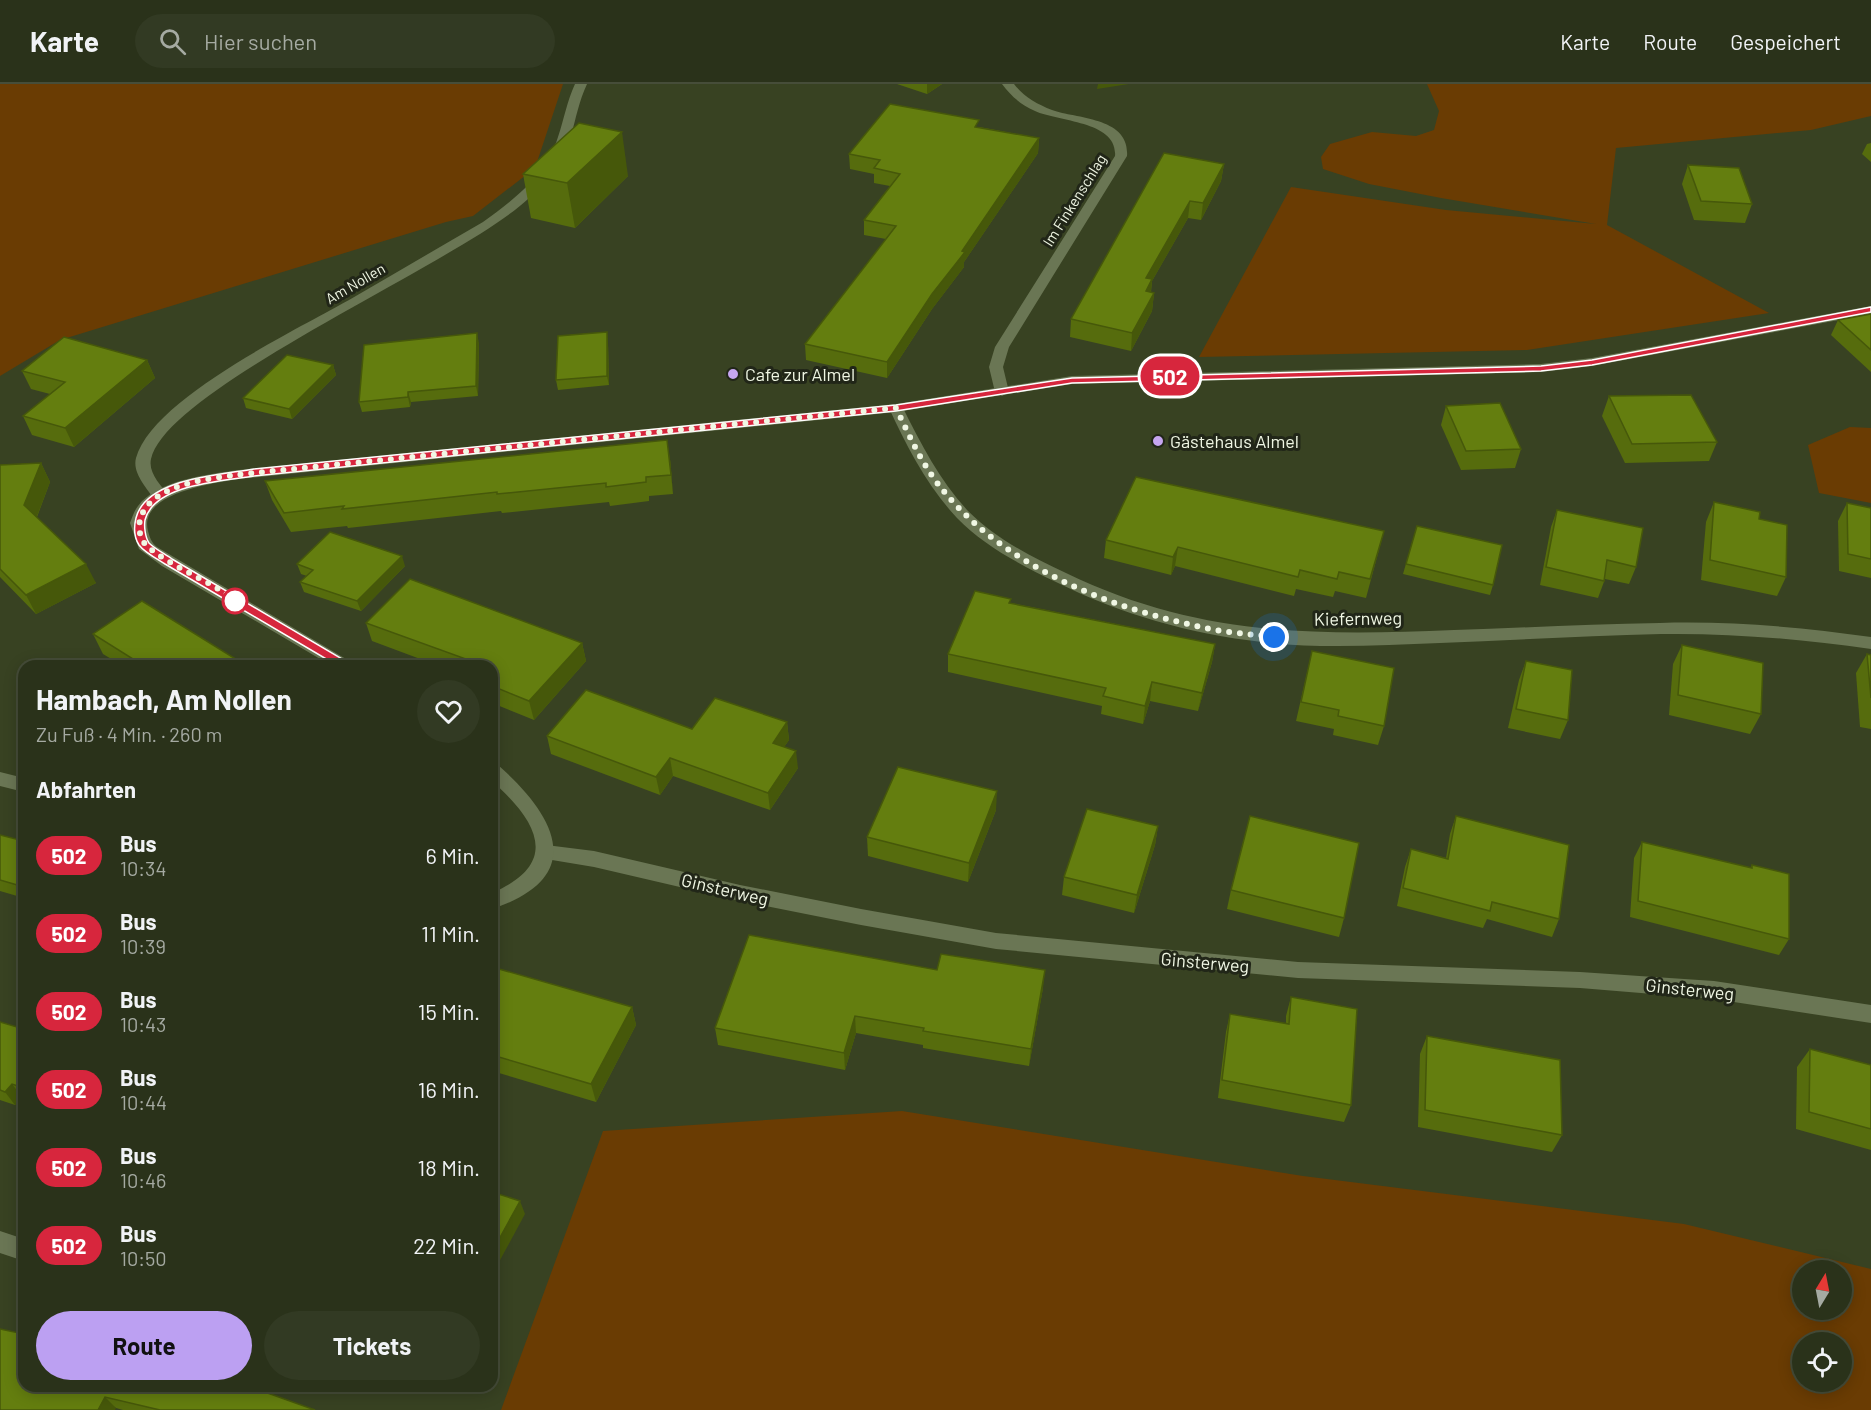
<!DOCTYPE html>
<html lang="de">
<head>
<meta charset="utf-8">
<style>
	body { margin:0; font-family:Barlow,sans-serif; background:#323a23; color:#f1f3f6; height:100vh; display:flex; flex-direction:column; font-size:22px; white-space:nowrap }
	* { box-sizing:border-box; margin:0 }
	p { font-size:20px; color:#a5aaa2 }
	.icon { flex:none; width:33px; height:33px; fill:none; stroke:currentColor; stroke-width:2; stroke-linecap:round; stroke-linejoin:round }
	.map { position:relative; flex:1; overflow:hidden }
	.panel { position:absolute; left:18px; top:576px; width:480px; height:732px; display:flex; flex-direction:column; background:#2a321a; border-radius:18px; box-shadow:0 3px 15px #0003,0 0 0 2px #464d39 }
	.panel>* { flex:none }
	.badge { padding:0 12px; border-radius:20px; font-size:21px; line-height:39px }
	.needle { width:39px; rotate:10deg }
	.tools { position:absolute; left:1792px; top:1176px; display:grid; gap:12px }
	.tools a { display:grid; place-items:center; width:60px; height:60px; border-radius:50%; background:#2a321a; box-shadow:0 3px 15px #0003,0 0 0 2px #464d39; font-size:30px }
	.you { position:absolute; width:30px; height:30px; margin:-15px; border:4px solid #fff; border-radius:50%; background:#1a73e8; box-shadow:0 0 0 9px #1a73e833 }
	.map>.badge { position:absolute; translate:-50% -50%; box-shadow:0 0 0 3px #fff }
	h2 { padding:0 18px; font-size:22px; line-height:54px }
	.round { display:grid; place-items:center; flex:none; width:63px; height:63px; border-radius:32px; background:#323a23 }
	.headline { display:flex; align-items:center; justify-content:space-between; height:102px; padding:0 18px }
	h1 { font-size:28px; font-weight:700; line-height:45px }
	.primary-button { display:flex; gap:12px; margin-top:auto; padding:12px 18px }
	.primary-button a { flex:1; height:69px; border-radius:36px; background:#bca0f2; color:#111; font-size:24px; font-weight:700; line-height:69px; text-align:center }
	.primary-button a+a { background:#323a23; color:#f1f3f6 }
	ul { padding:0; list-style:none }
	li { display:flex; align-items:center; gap:18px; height:78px; padding:0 18px }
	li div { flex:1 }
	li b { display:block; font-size:22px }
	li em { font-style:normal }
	li .badge { min-width:66px; font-weight:700; text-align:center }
	header { display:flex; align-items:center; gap:36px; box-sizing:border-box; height:84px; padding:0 30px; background:#2a321a; border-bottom:2px solid #464d39 }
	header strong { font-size:28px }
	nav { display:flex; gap:33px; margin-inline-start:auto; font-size:21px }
	.search { width:420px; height:54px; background:#323a23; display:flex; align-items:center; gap:15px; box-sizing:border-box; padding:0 21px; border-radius:33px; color:#a5aaa2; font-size:22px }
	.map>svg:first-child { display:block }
</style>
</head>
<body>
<header>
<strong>Karte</strong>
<div class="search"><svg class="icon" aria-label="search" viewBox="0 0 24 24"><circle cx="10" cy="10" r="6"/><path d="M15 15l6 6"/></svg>Hier suchen</div>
<nav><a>Karte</a><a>Route</a><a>Gespeichert</a></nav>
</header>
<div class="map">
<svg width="1871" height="1326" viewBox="0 0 1871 1326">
	<rect width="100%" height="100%" fill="#384222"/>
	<g fill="#6a3c03" fill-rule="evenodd">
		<path d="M0,0H563L535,84L473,132L446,138L60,256L0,292Z"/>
		<path d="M1427,0H1871V32L1811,46L1616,64L1607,141L1769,229L1527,266L1199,273L1291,103L1446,126L1596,140L1441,114L1369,100L1323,85L1321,73L1330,60L1372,48L1416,52L1434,46L1439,27Z"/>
		<path d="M1850,343L1871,344V419L1819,409L1808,361Z"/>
		<path d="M902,1027L1303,1092L1684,1140L1871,1185V1326H501L603,1047ZM1803,1186H1842V1226H1803ZM1803,1258H1842V1298H1803Z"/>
	</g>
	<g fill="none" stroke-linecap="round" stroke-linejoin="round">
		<g fill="#6a7654" fill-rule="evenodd">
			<path d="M575,0H587C579,17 576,34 571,52C563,77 547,98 528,115C461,178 167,303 151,375C148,389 161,401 168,411L160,416L154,415C147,404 132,389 136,374C152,315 296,246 349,216C394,190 438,164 483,138C515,115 546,91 558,53C564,35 567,17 575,0Z"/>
			<path d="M1002,0H1014C1024,13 1037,20 1052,26C1077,35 1130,33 1127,72L1009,263L1003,283L1009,308L1002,312L995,308L989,283L995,263L1115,72C1118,37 1059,38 1035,27C1021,21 1011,12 1002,0Z"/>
			<path d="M896,320L903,324C921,360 940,397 968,427C995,454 1031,473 1066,489C1196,552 1313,552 1454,546C1522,544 1591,540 1660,539C1731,537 1800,543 1871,553V565C1801,555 1732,549 1661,550C1588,552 1514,556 1440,559C1381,561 1321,565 1262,558C1190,550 1120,530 1056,498C1021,481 984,462 957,434C927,402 907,363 889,324Z"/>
			<path d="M546,761L594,767L740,801L861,825L996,849L1298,878L1580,888L1714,897L1871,921V939L1714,915L1580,904L1298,894L996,865L861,841L740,817L594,783L546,775L539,773L536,768L539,763Z"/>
			<path d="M0,1147L24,1155V1177L0,1169Z"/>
		</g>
		<g fill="#6a7654" fill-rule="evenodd">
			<path d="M1871,222V230L1592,282L1541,288L1072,300L896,328L239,395C214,399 138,409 148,447C150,454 151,458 157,463L351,578L354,582H332L162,482L139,465L130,439C132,434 134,427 138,422C157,396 210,390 239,386L896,320L1072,292L1541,280L1592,274Z"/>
			<path d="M492,679L498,681C557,733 588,793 492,825V809C562,779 537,737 492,697Z"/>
			<path d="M0,688L24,694V708L0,702Z"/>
		</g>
	</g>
	<g fill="#566c0d">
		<path d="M897,0H942L927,10Z"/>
		<path d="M979,43L1039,54L1038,69L964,178V183L932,225L887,294L806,276L805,260L886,155L864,151V136L890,102L874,99V90L850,85L849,70Z"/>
		<path d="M1871,59V78L1862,70L1867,60Z"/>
		<path d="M1224,80L1221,97L1201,136L1188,134L1152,197L1151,208L1154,209L1152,227L1131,267L1070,253L1071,235Z"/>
		<path d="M1688,81L1752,120L1745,139L1694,136L1682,100Z"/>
		<path d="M523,90L628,92L575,144L531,134Z"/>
		<path d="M1871,230V288L1831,251L1838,236Z"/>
		<path d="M608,258L609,301L558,306L556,296Z"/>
		<path d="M479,259L478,312L411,318L410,323L362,328L359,318Z"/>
		<path d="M147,276L155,294L74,363L32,351L23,332L50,310L31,305L22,287Z"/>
		<path d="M333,281L336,291L292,335L246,324L243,314Z"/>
		<path d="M1609,312L1717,358L1709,377L1625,379L1602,332Z"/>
		<path d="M1446,322L1521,365L1515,384L1461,386L1441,341Z"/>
		<path d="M670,375L673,410L649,412V417L610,422L609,418L502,429L501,427L348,444L347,442L291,448L272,416L265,397Z"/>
		<path d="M41,379L50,398L37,433L96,499L36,530L0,493V381Z"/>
		<path d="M1714,418L1759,435L1786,493L1777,512L1701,496L1706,438Z"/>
		<path d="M1847,419L1871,424V494L1839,487L1838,437Z"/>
		<path d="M1557,426L1636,483L1629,500L1605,495L1598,514L1540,501L1551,443Z"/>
		<path d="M1417,442L1493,501L1490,511L1403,490Z"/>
		<path d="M1384,447L1366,514L1335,507L1333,513L1296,505L1294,512L1175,482L1171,491L1104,474L1106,456Z"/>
		<path d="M297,480L405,482L361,527L304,508L300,498L307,492L301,490Z"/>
		<path d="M1011,519L1215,560L1212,578L1198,627L1150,617L1143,640L1101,630L1102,622L948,588V570Z"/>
		<path d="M366,539L582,559L586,577L534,636L492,619V582H439L372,557Z"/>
		<path d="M93,550L247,582H123L103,570Z"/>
		<path d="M1682,561L1761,630L1750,650L1669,631L1673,580Z"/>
		<path d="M1312,567L1384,642L1378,661L1333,651L1334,645L1296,637Z"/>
		<path d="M1867,570L1871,571V645L1860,643L1856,589Z"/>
		<path d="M1526,577L1568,636L1560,655L1508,644L1519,596Z"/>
		<path d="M787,638L789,656L784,663L798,684L770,726L673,692L660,711L551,670L547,652L692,645Z"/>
		<path d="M996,726L968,798L868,772L867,753Z"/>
		<path d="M1456,732L1559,835L1552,853L1487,835L1483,844L1397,822L1405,783L1411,765L1446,774L1450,750Z"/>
		<path d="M1158,742L1155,761L1134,829L1062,811L1064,793Z"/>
		<path d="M0,751L24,757V814L0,807Z"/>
		<path d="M1642,758L1750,784L1752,781L1789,855L1779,871L1630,833L1634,774Z"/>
		<path d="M1231,806L1344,834L1339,853L1227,825Z"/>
		<path d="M492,883L632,923L636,941L596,1018L492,987Z"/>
		<path d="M937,886L1043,904L1029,982L923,964V961L856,949L845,986L718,961L715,944Z"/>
		<path d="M1291,913L1351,1021L1344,1038L1218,1014L1226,948L1230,930L1286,940V932Z"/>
		<path d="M0,938L24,945V1013H22L15,1021L0,1016Z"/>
		<path d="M1427,952L1562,1051L1552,1068L1418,1043L1420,970Z"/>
		<path d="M1810,965L1871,981V1066L1796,1045L1797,983Z"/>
		<path d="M0,1245L315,1326H123L116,1324Z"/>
	</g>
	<g fill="#46580a">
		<path d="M927,0H942L927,10Z"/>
		<path d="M1098,0H1129L1097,5Z"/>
		<path d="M622,48L628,92L575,144L567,99Z"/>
		<path d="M1039,54L1038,69L964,178V183L932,225L887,294V278L932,210Z"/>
		<path d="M1224,80L1221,97L1201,136L1203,119Z"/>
		<path d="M1190,117L1188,134L1152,197L1150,213L1144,225L1146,194Z"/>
		<path d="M1154,209L1152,227L1131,267L1132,249Z"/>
		<path d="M607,248L608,258L609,301L607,292Z"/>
		<path d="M477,249L479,259L478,312L476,302Z"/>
		<path d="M147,276L155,294L74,363L65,344Z"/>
		<path d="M333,281L336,291L292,335L289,325Z"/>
		<path d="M408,308L411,318L410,323L408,313Z"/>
		<path d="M667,356L670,375L673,410L671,391Z"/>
		<path d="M41,379L50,398L34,440L24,421Z"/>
		<path d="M1178,463L1175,482L1171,491L1173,473Z"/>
		<path d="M402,472L405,482L361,527L357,517Z"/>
		<path d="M86,480L96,499L36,530L26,511Z"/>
		<path d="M582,559L586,577L534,636L529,617Z"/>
		<path d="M1215,560L1212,578L1198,627L1202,609Z"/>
		<path d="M1152,598L1150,617L1143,640L1145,622Z"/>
		<path d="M787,638L789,656L775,676L773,659Z"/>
		<path d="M796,667L798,684L770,726L768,709Z"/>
		<path d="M670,674L673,692L660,711L656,693Z"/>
		<path d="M997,707L996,726L968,798L969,779Z"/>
		<path d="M1158,742L1155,761L1134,829L1137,811Z"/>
		<path d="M1045,886L1043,904L1029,982L1031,965Z"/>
		<path d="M632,923L636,941L596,1018L591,1000Z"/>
		<path d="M855,932L856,949L845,986L844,969Z"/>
		<path d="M12,1000L22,1013L15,1021L5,1008Z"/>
		<path d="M520,1117L525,1130L492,1191V1168Z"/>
		<path d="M105,1313L116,1324L115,1326H98Z"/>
	</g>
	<g fill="#647e0f" stroke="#46580a" stroke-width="1.5">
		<path d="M890,20L979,36L975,43L1039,54L962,167L965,168L932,210L887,278L805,260L896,142L864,136L900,90L874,84L880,76L849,70Z"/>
		<path d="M579,39L622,48L567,99L523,90Z"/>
		<path d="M1164,69L1224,80L1203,119L1190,117L1146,194L1152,195L1146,207L1154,209L1132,249L1071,235Z"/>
		<path d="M1688,81L1739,84L1752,120L1701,117Z"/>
		<path d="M1871,230V266L1838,236Z"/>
		<path d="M607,248V292L556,296L558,252Z"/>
		<path d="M477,249L476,302L408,308V313L359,318L364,261Z"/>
		<path d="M64,253L147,276L65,344L23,332L65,298L22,287Z"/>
		<path d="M287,271L333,281L289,325L243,314Z"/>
		<path d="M1691,311L1717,358L1632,360L1609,312Z"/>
		<path d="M1500,319L1521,365L1466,367L1446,322Z"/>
		<path d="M667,356L671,391L646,393V398L606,403V399L497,410V408L342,425L344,422L284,429L265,397Z"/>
		<path d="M41,379L24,421L86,480L26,511L0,485V381Z"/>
		<path d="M1136,393L1384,447L1370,495L1339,488L1337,495L1300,486L1298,493L1178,463L1173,473L1106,456Z"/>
		<path d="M1714,418L1760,428L1759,435L1787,441L1786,493L1710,476Z"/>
		<path d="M1847,419L1871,424V475L1848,470Z"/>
		<path d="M1557,426L1643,444L1636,483L1607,476L1604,497L1546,483Z"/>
		<path d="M1417,442L1502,461L1493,501L1406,480Z"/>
		<path d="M330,448L402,472L357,517L300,498L313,486L297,480Z"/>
		<path d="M410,495L582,559L529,617L492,602V582H474L477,579L366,539Z"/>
		<path d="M975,507L1011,515L1009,519L1215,560L1202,609L1152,598L1145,622L1103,612L1106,604L948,570Z"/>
		<path d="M142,517L247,582H144L93,550Z"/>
		<path d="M1682,561L1763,579L1761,630L1678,611Z"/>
		<path d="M1312,567L1394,584L1384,642L1338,632L1339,626L1301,618Z"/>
		<path d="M1867,570L1871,571V614Z"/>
		<path d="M1526,577L1572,586L1568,636L1516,625Z"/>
		<path d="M586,606L692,645L715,614L787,638L773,659L796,667L768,709L670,674L656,693L547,652Z"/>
		<path d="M898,683L997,707L969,779L867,753Z"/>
		<path d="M1087,725L1158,742L1137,811L1064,793Z"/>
		<path d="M1250,732L1359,759L1344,834L1231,806Z"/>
		<path d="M1456,732L1569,761L1559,835L1492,818L1490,827L1403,804L1411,765L1448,775Z"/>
		<path d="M0,751L24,757V803L0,796Z"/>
		<path d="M1642,758L1752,784V781L1789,790V855L1638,817Z"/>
		<path d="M749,851L937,886L941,870L1045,886L1031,965L923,947L924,944L855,932L844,969L715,944Z"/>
		<path d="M492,883L632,923L591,1000L492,971Z"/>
		<path d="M1291,913L1357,925L1351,1021L1222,996L1230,930L1289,940Z"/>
		<path d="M0,938L24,945V1004L12,1000L5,1008L0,1006Z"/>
		<path d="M1427,952L1560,976L1562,1051L1425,1026Z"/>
		<path d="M1810,965L1871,981V1045L1809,1028Z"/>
		<path d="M492,1108L520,1117L492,1168Z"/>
		<path d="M0,1245L24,1250V1302H248L315,1326H160L105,1313L98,1326H0Z"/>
	</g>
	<path fill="#d7263d" stroke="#fff" stroke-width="1.5" d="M1871,223V228L1592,281L1541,287L1072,299L896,327L254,392C224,397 154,400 145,436C144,442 145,453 149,459C155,465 165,470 172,475L349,579L351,582L345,586L165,480C157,475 144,468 139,461C134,453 134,442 136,434C146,394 221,391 254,385L896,321L1072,294L1541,282L1592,276Z"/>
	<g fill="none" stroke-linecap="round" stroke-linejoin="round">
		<path stroke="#f0f7e4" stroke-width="6" stroke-dasharray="0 10.8" d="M235,517C214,498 172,484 147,462C140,456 138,444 140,436C150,397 221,393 254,389L896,324C911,355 924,385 947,411C1010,485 1112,525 1206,544C1228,549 1251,550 1274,553"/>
	</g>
	<g fill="#c6a6f0" stroke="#212618" stroke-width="2">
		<circle cx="733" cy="290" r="6"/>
		<circle cx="1158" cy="357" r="6"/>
	</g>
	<circle fill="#fff" stroke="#d7263d" stroke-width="3" cx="235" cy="517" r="12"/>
	<g text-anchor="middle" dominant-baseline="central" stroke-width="6" stroke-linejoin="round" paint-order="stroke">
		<g font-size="15" fill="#f0f7e4" stroke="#212618">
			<text transform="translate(1074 116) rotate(-58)">Im Finkenschlag</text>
			<text transform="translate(355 199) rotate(-30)">Am Nollen</text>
		</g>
		<g font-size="18" fill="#f0f7e4" stroke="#212618" text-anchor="start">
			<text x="745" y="290">Cafe zur Almel</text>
			<text x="1170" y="357">Gästehaus Almel</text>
		</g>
		<g font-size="18" fill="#f0f7e4" stroke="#212618">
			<text transform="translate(1358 534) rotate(-1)">Kiefernweg</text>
			<text transform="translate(725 805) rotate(13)">Ginsterweg</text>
			<text transform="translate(1205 878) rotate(5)">Ginsterweg</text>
			<text transform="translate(1690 905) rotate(6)">Ginsterweg</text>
		</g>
	</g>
</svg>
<div class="tools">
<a><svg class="needle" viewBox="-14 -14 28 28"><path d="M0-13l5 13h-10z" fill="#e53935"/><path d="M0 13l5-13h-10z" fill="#a5aaa2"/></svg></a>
<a><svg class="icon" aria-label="locate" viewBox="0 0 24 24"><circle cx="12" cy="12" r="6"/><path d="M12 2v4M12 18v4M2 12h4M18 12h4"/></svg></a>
</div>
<div class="you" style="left:1274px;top:553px"></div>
<b class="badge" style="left:1170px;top:292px;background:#d7263d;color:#fff">502</b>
<section class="panel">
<div class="headline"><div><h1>Hambach, Am Nollen</h1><p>Zu Fuß · 4 Min. · 260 m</p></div><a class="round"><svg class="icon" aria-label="heart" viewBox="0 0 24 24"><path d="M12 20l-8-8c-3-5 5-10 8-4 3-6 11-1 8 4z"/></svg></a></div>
<h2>Abfahrten</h2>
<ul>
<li><span class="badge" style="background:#d7263d;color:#fff">502</span><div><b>Bus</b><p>10:34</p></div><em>6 Min.</em></li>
<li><span class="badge" style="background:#d7263d;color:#fff">502</span><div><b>Bus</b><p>10:39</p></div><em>11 Min.</em></li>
<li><span class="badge" style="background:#d7263d;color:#fff">502</span><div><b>Bus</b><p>10:43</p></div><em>15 Min.</em></li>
<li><span class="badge" style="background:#d7263d;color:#fff">502</span><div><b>Bus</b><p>10:44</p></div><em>16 Min.</em></li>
<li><span class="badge" style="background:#d7263d;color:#fff">502</span><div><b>Bus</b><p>10:46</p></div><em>18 Min.</em></li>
<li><span class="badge" style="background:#d7263d;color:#fff">502</span><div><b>Bus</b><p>10:50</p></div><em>22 Min.</em></li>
</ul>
<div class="primary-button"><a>Route</a><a>Tickets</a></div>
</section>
</div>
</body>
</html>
